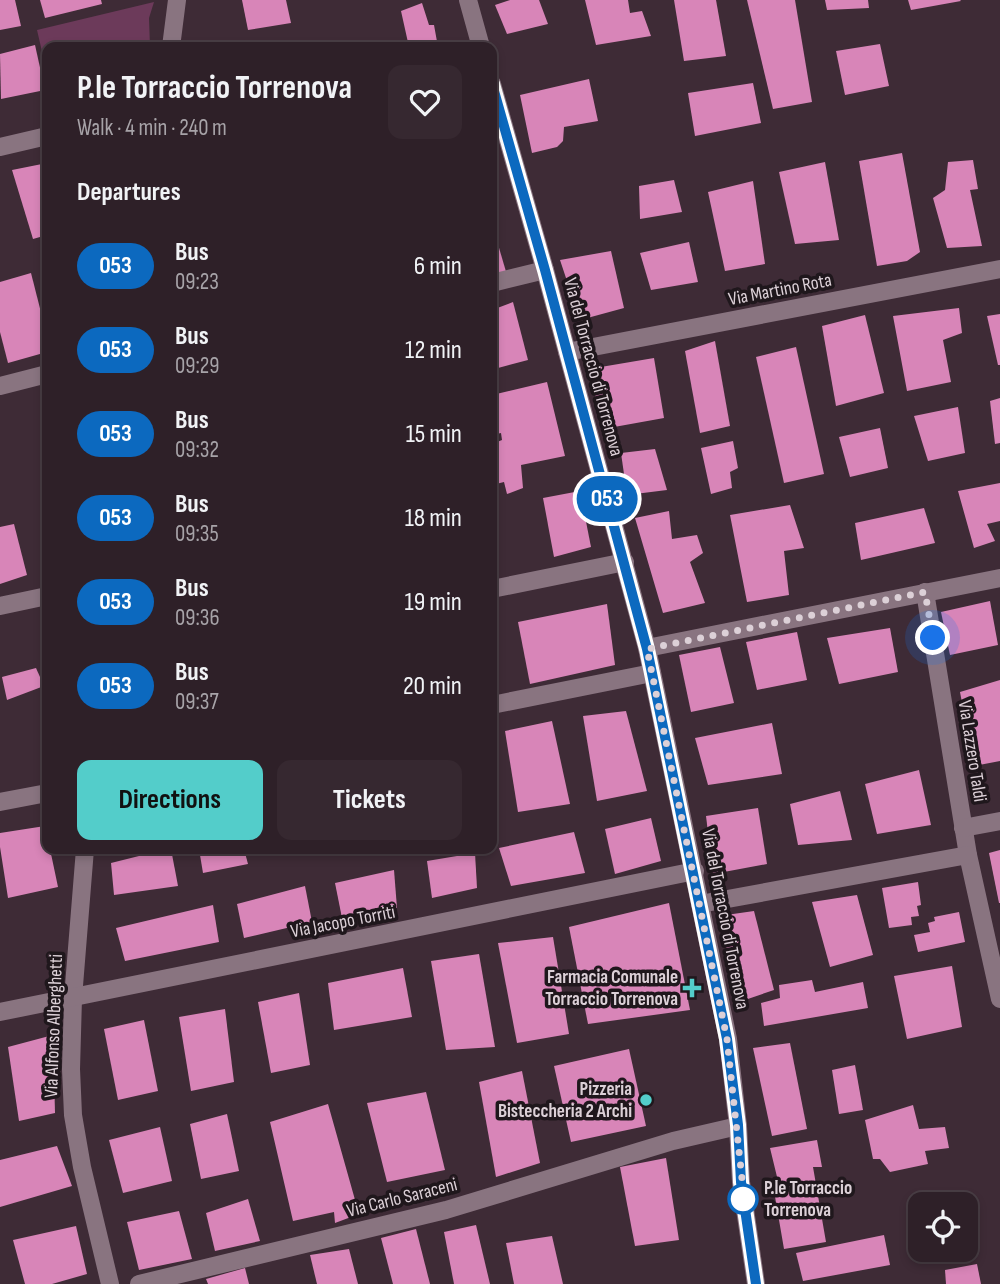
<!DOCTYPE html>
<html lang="en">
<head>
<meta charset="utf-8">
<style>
	body { margin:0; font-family:"Sofia Sans Condensed",sans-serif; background:#362830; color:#f1f3f6; height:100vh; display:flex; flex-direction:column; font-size:26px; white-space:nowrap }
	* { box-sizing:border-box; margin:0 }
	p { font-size:23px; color:#a7a3a8 }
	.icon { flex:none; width:38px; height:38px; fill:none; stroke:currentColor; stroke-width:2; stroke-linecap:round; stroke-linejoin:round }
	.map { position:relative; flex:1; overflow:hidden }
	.sheet { position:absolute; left:42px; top:42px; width:455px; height:812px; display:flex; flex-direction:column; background:#2e2028; border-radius:14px; box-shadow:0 4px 10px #0003,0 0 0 2px #493e45 }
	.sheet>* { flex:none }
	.badge { padding:0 14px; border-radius:23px; font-size:24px; line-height:46px }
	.tools { position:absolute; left:908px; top:1192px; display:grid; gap:14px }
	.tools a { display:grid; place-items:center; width:70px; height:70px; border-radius:14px; background:#2e2028; box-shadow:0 4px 10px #0003,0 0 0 2px #493e45; font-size:35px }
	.you { position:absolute; width:35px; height:35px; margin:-18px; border:5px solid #fff; border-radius:50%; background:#1a73e8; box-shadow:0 0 0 10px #1a73e833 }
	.map>.badge { position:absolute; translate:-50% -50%; box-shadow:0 0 0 4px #fff }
	h2 { padding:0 35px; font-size:26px; line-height:63px }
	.round { display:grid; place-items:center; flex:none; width:74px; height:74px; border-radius:14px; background:#362830 }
	.head { display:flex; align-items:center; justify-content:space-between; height:119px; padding:0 35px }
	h1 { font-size:33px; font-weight:700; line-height:52px }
	.button { display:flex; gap:14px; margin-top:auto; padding:14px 35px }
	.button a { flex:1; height:80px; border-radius:14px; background:#53cdca; color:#111; font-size:28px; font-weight:700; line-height:80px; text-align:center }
	.button a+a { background:#362830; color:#f1f3f6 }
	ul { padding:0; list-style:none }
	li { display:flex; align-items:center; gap:21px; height:84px; padding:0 35px }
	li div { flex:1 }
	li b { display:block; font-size:26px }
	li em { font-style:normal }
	li .badge { min-width:77px; font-weight:700; text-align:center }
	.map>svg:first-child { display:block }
</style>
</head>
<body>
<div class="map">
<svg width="1000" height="1284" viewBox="0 0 1000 1284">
	<rect width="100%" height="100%" fill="#3e2b36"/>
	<path fill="#6c3a5a" d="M154,2L149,18L150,47H47V73L37,30Z"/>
	<g fill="#d885b8">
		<path d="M0,0H15L21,26L0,30Z"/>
		<path d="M40,0H101L102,4L45,18Z"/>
		<path d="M242,0H286L291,23L248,30Z"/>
		<path d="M510,0H539L548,24L507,34L495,5Z"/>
		<path d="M585,0H628L630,13L642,11L651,36L596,45Z"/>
		<path d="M674,0H716L726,56L684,61Z"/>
		<path d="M747,0H795L812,102L773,109Z"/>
		<path d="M825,0H868L869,8L827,10Z"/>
		<path d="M908,0H960L961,1L911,10Z"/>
		<path d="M422,3L429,25H434L438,47H409L401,11Z"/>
		<path d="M880,44L889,86L845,95L836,51Z"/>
		<path d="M35,45L45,90L1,99L0,54Z"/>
		<path d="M589,79L598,121L564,127L563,141L557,147L532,153L520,95Z"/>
		<path d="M753,83L761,123L695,136L688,93Z"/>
		<path d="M902,153L920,252L907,261L877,266L859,161Z"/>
		<path d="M973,160L978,189L970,190L982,246L947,248L933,198L945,190L948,162Z"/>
		<path d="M825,162L839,240L795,244L779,172Z"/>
		<path d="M47,163V235L33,239L12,170Z"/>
		<path d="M674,180L682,212L640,219L639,186Z"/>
		<path d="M753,181L765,264L725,271L708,192Z"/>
		<path d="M492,224L507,275L492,277Z"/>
		<path d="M689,242L698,282L651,290L640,253Z"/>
		<path d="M611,251L624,308L580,320L560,260Z"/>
		<path d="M31,273L47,336V352L8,363L0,332V282Z"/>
		<path d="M513,302L528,360L498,368L492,349V310Z"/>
		<path d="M959,308L962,333L943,340L951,382L907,391L893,316Z"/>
		<path d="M1000,314V365H998L987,316Z"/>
		<path d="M865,315L884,393L836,406L822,326Z"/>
		<path d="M715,341L730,426L700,433L685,351Z"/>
		<path d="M796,347L824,474L784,483L756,357Z"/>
		<path d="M654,358L664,418L603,429L589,369Z"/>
		<path d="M547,382L565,456L521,465L523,488L507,494L504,482L492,485V444L502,440L501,433L492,435V395Z"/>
		<path d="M1000,398V443L995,444L990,401Z"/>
		<path d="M958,407L965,453L928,461L914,416Z"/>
		<path d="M880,428L888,468L850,477L839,437Z"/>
		<path d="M733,441L738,468L730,472L732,488L711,494L701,448Z"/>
		<path d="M655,449L667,490L627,495L621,453Z"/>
		<path d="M1000,483V521L987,524L995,541L974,548L958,491Z"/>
		<path d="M580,491L591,547L554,557L543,498Z"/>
		<path d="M790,505L804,548L784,551L789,595L747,602L730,515Z"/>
		<path d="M924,508L935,543L861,560L855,523Z"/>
		<path d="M669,511L672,539L697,535L703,553L690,562L705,603L663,613L635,518Z"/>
		<path d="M14,524L27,575L0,584V527Z"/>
		<path d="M990,601L998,645L950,655L941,612Z"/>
		<path d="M607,604L615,665L530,684L518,622Z"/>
		<path d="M890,628L898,672L839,684L827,638Z"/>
		<path d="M797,632L807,680L757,690L746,642Z"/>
		<path d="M720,647L734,703L691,712L679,655Z"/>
		<path d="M36,668L44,686L7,700L2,677Z"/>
		<path d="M1000,680V761L974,766L960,692Z"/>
		<path d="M626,711L647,791L597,801L583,716Z"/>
		<path d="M552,721L570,804L518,812L505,731Z"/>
		<path d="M772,723L782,774L708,785L695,738Z"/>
		<path d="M919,770L931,825L877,834L865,784Z"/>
		<path d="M840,791L852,840L798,845L790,804Z"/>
		<path d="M758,808L767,864L713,874L706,816Z"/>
		<path d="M651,818L661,861L615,874L605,829Z"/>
		<path d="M45,826L47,849H50L58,887L8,898L0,847V833Z"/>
		<path d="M574,832L585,873L511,886L499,848Z"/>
		<path d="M167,849H171L178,886L114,895L111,863Z"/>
		<path d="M199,849H244L248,864L203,873Z"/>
		<path d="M274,849H309L310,852L276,856Z"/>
		<path d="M1000,850V903H999L989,853Z"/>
		<path d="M475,853L477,888L432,898L427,861Z"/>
		<path d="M394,870L397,908L342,918L335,883Z"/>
		<path d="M918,882L921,905L917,906L919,916L911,917L912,925L889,928L882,888Z"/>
		<path d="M305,886L312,922L244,938L237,904Z"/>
		<path d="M857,895L873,955L830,967L812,902Z"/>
		<path d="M669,903L690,1010L588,1024L569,927Z"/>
		<path d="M213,905L219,942L125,961L116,928Z"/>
		<path d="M754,911L774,990L739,1002L719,916Z"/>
		<path d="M959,912L965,942L918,952L914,935L930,932L928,923L935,921L934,917Z"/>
		<path d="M553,937L569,1034L517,1043L498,943Z"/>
		<path d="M479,954L495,1047L446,1050L431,961Z"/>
		<path d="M952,966L962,1027L907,1039L894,976Z"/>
		<path d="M403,968L412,1017L334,1030L328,983Z"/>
		<path d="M812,980L815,992L863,982L868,1008L764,1026L761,1003L780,998L779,985Z"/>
		<path d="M299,993L310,1065L271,1073L258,1002Z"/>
		<path d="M225,1009L234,1082L191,1091L179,1017Z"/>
		<path d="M144,1020L158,1091L118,1100L104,1029Z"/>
		<path d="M53,1035L55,1113L19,1121L8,1047Z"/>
		<path d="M790,1043L807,1129L772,1136L753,1048Z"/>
		<path d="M629,1049L646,1126L571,1142L554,1066Z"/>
		<path d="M855,1065L863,1110L839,1114L832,1070Z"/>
		<path d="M522,1071L540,1163L496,1177L479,1082Z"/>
		<path d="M426,1092L445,1170L387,1182L367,1103Z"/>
		<path d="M328,1104L359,1214L335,1223L334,1212L293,1221L270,1122Z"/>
		<path d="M913,1105L919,1129L945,1127L949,1148L925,1151L928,1164L890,1172L880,1159H873L865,1120Z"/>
		<path d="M227,1114L239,1171L201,1179L190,1124Z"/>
		<path d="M160,1127L172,1181L123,1193L109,1140Z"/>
		<path d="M817,1140L822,1167H813L826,1242L784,1249L773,1185L778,1181L770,1148Z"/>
		<path d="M57,1146L72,1186L0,1207V1160Z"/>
		<path d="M666,1158L679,1240L635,1246L620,1167Z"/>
		<path d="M248,1199L260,1241L215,1251L206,1213Z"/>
		<path d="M179,1211L192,1259L139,1270L127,1222Z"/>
		<path d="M476,1225L490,1284H454L444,1232Z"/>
		<path d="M76,1226L87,1274L52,1284H25L13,1240Z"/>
		<path d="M416,1229L430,1284H393L381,1238Z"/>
		<path d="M884,1235L890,1265L803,1281L796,1253Z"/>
		<path d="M552,1236L563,1284H514L506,1243Z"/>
		<path d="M349,1249L358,1284H317L310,1255Z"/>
		<path d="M977,1264L981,1284H946L945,1270Z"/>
		<path d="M245,1268L249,1284H208L206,1279Z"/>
	</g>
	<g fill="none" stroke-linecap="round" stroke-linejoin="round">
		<g stroke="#897480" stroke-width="18">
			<path d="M468,0L481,47"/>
			<path d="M171,47L177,0"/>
			<path d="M492,84L545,270L647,648L728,1039L738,1126L741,1182L756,1284"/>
			<path d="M0,147L47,136"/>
			<path d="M492,283L545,270"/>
			<path d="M567,352L1000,269"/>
			<path d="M0,386L47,374"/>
			<path d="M492,589L625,562"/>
			<path d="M925,592L968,855L1000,999"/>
			<path d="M0,606L47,596"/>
			<path d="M647,648L1000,578"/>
			<path d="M492,705L652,673"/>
			<path d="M0,802L47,793"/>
			<path d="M963,828L1000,821"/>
			<path d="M85,849L73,998L71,1069L73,1115L82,1167L110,1284"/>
			<path d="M700,904L968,855"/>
			<path d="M0,1012L695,871"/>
			<path d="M139,1284L446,1210L673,1141L738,1126"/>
		</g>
	</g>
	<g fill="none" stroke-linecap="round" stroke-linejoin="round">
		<g stroke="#fff" stroke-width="16">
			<path id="line" d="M492,84L545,270L647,649L727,1039L738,1125L741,1182L756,1284"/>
		</g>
		<use href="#line" stroke="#0c69bf" stroke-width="10"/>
		<path stroke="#dcd0d7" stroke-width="7" stroke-dasharray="0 12.6" d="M743,1199L745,1207L727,1039L647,649L925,592L933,638"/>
	</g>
	<g fill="#53cdca" stroke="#1f171c" stroke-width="2.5">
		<path d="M688.5 977.5h7v7h7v7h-7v7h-7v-7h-7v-7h7z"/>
		<circle cx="646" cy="1100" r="7"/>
	</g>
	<circle fill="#fff" stroke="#0c69bf" stroke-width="3.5" cx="743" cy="1199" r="14"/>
	<g text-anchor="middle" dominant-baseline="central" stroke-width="7" stroke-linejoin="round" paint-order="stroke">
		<g font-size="19" fill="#dcd0d7" stroke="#1f171c">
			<text transform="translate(780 290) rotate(-11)">Via Martino Rota</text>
			<text transform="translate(593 367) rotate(75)">Via del Torraccio di Torrenova</text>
			<text transform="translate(972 751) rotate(81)">Via Lazzero Taldi</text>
			<text transform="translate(725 919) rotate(79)">Via del Torraccio di Torrenova</text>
			<text transform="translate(343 922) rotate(-11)">Via Jacopo Torriti</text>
			<text transform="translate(54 1026) rotate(-88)">Via Alfonso Alberghetti</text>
			<text transform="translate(402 1198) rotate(-14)">Via Carlo Saraceni</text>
		</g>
		<g font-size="19" font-weight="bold" fill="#dcd0d7" stroke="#1f171c" text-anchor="end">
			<text x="678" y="977">Farmacia Comunale<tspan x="678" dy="22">Torraccio Torrenova</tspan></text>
			<text x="632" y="1089">Pizzeria<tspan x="632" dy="22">Bisteccheria 2 Archi</tspan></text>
		</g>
		<g font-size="19" font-weight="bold" fill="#dcd0d7" stroke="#1f171c" text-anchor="start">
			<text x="764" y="1188">P.le Torraccio<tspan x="764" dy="22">Torrenova</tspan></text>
		</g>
	</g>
</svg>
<div class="tools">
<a><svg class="icon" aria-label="locate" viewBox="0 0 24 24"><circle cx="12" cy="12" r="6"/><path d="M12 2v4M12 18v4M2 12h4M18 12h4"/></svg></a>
</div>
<div class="you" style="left:933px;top:638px"></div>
<b class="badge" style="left:607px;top:499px;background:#0c69bf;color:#fff">053</b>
<section class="sheet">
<div class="head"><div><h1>P.le Torraccio Torrenova</h1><p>Walk · 4 min · 240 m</p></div><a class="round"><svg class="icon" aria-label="heart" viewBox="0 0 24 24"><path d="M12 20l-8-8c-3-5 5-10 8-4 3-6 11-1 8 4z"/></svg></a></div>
<h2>Departures</h2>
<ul>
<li><span class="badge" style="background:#0c69bf;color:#fff">053</span><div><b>Bus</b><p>09:23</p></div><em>6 min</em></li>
<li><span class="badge" style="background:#0c69bf;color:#fff">053</span><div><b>Bus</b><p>09:29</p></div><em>12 min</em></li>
<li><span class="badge" style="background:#0c69bf;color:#fff">053</span><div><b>Bus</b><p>09:32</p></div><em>15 min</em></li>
<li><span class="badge" style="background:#0c69bf;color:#fff">053</span><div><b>Bus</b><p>09:35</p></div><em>18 min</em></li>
<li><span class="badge" style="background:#0c69bf;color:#fff">053</span><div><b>Bus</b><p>09:36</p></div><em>19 min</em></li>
<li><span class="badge" style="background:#0c69bf;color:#fff">053</span><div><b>Bus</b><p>09:37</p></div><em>20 min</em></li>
</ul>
<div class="button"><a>Directions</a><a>Tickets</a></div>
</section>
</div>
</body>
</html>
